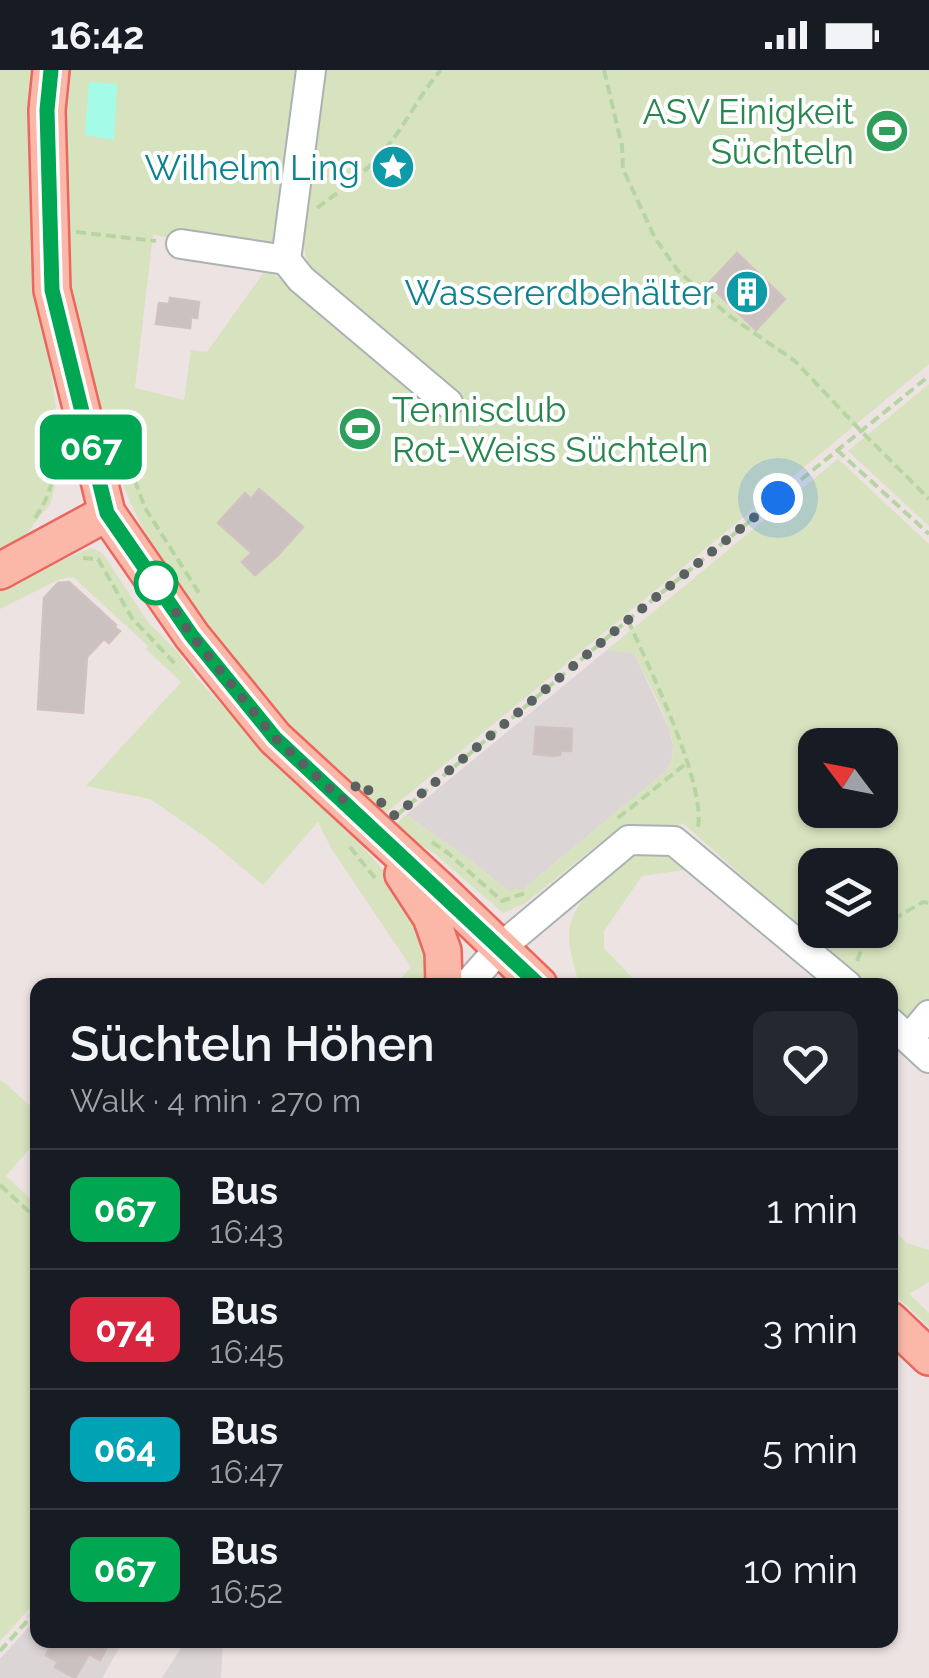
<!DOCTYPE html>
<html lang="en">
<head>
<meta charset="utf-8">
<style>
	body { margin:0; font-family:Raleway,sans-serif; background:#242831; color:#f1f3f6; height:100vh; display:flex; flex-direction:column; font-size:38px; white-space:nowrap }
	* { box-sizing:border-box; margin:0 }
	p { font-size:32px; color:#9ea1a6 }
	.icon { flex:none; width:55px; height:55px; fill:none; stroke:currentColor; stroke-width:2; stroke-linecap:round; stroke-linejoin:round }
	.map { position:relative; flex:1; overflow:hidden }
	.panel { position:absolute; left:30px; top:908px; width:868px; height:670px; display:flex; flex-direction:column; background:#171b24; border-radius:20px; box-shadow:0 2px 8px #0004 }
	.panel>* { flex:none }
	.badge { padding:0 20px; border-radius:15px; font-size:35px; line-height:65px }
	.needle { width:65px; rotate:302deg }
	.buttons { position:absolute; left:798px; top:658px; display:grid; gap:20px }
	.buttons a { display:grid; place-items:center; width:100px; height:100px; border-radius:20px; background:#171b24; box-shadow:0 2px 8px #0004; font-size:50px }
	.you { position:absolute; width:50px; height:50px; margin:-25px; border:8px solid #fff; border-radius:50%; background:#1a73e8; box-shadow:0 0 0 15px #1a73e833 }
	.map>.badge { position:absolute; translate:-50% -50%; box-shadow:0 0 0 5px #fff }
	.round { display:grid; place-items:center; flex:none; width:105px; height:105px; border-radius:20px; background:#242831 }
	.summary { display:flex; align-items:center; justify-content:space-between; height:170px; padding:0 40px }
	h1 { font-size:48px; font-weight:600; line-height:75px }
	ul { padding:0; list-style:none }
	li { display:flex; align-items:center; gap:30px; height:120px; padding:0 40px; border-top:2px solid #363941 }
	li div { flex:1 }
	li b { display:block; font-size:38px }
	li em { font-style:normal }
	li .badge { min-width:110px; font-weight:700; text-align:center }
	.status { display:flex; justify-content:space-between; align-items:center; height:70px; padding:0 50px; background:#171b24; direction:ltr }
	.status svg { height:28px; fill:currentColor }
	.map>svg:first-child { display:block }
</style>
</head>
<body>
<div class="status"><b>16:42</b><svg viewBox="0 0 49 12"><path d="M0 12V9h3v3zM5 12V6h3v6zM10 12V3h3v9zM15 12V0h3v12zM26 1h20v11H26zM47 4h2v5h-2z"/></svg></div>
<div class="map">
<svg width="929" height="1608" viewBox="0 0 929 1608">
	<rect width="100%" height="100%" fill="#ede3e2"/>
	<g fill="#dbd5d5">
		<path d="M607,580L634,583L669,658L673,676L672,689L666,701L522,820L510,822L468,788L406,745Z"/>
		<path d="M37,1548L38,1570H124L102,1608H0V1589Z"/>
		<path d="M186,1570H223L221,1608H162Z"/>
	</g>
	<g fill="#d7e3bf" fill-rule="evenodd">
		<path d="M0,0H41L36,194L59,360L58,402L51,432L28,462L0,484Z"/>
		<path d="M64,0H305L277,174L264,181L153,165L135,318L184,330L191,280L207,282L266,199L301,223L308,197L302,165L318,0H929V294L382,746L286,653L238,601L159,491L135,443L103,368L81,297L62,173Z"/>
		<path d="M929,314V456L848,381Z"/>
		<path d="M838,389L929,474V975L890,939V915H864L683,753L672,759L639,755L605,769L524,834L503,843L434,783L401,764L393,756L406,745L468,788L510,822L515,818L522,820L666,701C670,693 674,686 673,677C672,652 645,607 634,583L607,580ZM815,675H880V740H815ZM815,795H880V860H815Z"/>
		<path d="M91,478L101,482L108,491L148,552L177,581L195,606L231,645L333,744L411,831L422,848L434,915H395L411,897L331,778L318,752L263,815L208,769L150,729L86,716L181,612L146,579L148,576L73,507L60,509L0,539V516Z"/>
		<path d="M674,783L686,792L683,800L642,806L604,861V878L639,915H579C575,896 565,871 571,852C578,830 611,790 634,784C646,781 662,783 674,783Z"/>
		<path d="M0,1009L37,1042V1070L6,1106L37,1135L38,1529L0,1571Z"/>
		<path d="M890,1157L907,1173L929,1180V1212L909,1224L929,1243V1257L890,1220Z"/>
	</g>
	<path fill="#a4fbe8" d="M89,12L117,14L114,70L85,65Z"/>
	<g fill="#cac1c0" stroke="#d1c1c1" stroke-width="2.5">
		<path d="M737,183L785,229L756,260L708,214Z"/>
		<path d="M170,228L199,232L197,248L191,247L190,258L156,254L159,233L169,234Z"/>
		<path d="M259,419L303,457L277,486L255,505L242,492L252,483L218,453L245,423L251,429Z"/>
		<path d="M69,512L116,555L114,557L120,561L109,573L104,569L87,587L83,643L38,639L44,528L58,513Z"/>
		<path d="M536,657L572,659L571,681H560V685L554,686L534,684Z"/>
		<path d="M54,1570H111L100,1590L89,1584L75,1608L55,1597L58,1592L46,1585Z"/>
	</g>
	<g fill="none" stroke-linecap="round" stroke-linejoin="round">
		<g stroke="#abb2b2" stroke-width="32">
			<g id="minor">
				<path d="M311,0L286,190L301,209L448,333"/>
				<path d="M181,174L286,190"/>
				<path d="M467,915L500,878L629,770L674,771L847,915"/>
				<path d="M890,952L929,988"/>
				<path d="M909,969L929,945"/>
			</g>
		</g>
		<g stroke="#eb665d" stroke-width="40">
			<g id="major">
				<path d="M51,0L47,40L52,220L107,443L192,566L275,668L441,821L539,915"/>
				<path d="M0,501L107,443"/>
				<path d="M403,804L431,847L443,881L444,915"/>
				<path d="M890,1250L929,1287"/>
			</g>
		</g>
		<g stroke="#b7d5a3" stroke-width="4" stroke-dasharray="10 5" stroke-linecap="butt">
			<path d="M604,0L622,76L623,99L655,168L678,201L728,245L795,291L860,360L929,429"/>
			<path d="M317,138C341,120 368,101 387,77C407,52 420,24 441,0"/>
			<path d="M76,162L156,171"/>
			<path d="M119,368L145,438L199,523"/>
			<path d="M837,380L929,464"/>
			<path d="M35,448C54,421 59,390 55,357"/>
			<path d="M83,488L98,489L132,548L178,597"/>
			<path d="M628,550C647,594 710,720 697,761"/>
			<path d="M397,745L628,550L929,306"/>
			<path d="M618,748L688,692"/>
			<path d="M432,772L448,783L502,831L525,823"/>
			<path d="M350,777L375,808"/>
			<path d="M880,857L923,832L929,833"/>
			<path d="M857,891L867,865L875,860"/>
			<path d="M0,1115L38,1150"/>
			<path d="M0,1581L38,1539"/>
		</g>
		<use href="#minor" stroke="#fff" stroke-width="28"/>
		<use href="#major" stroke="#fbb8a9" stroke-width="35"/>
	</g>
	<g fill="none" stroke-linecap="round" stroke-linejoin="round">
		<g stroke="#fff" stroke-width="22">
			<path id="line" d="M51,0L47,40L52,220L107,443L192,566L275,668L539,915"/>
		</g>
		<use href="#line" stroke="#00a651" stroke-width="15"/>
		<path stroke="#5a6261" stroke-width="10" stroke-dasharray="0 18" d="M156,513L192,566L275,668L342,730L360,712L395,746L628,550L778,428"/>
	</g>
	<defs>
		<g id="stadium-disc" transform="scale(2.25)"><circle r="9.5" fill="#2e9e5b" stroke="#fff"/><path d="M0-5a6.5 5 0 1 0 0 10a6.5 5 0 1 0 0-10ZM-3.5-1.8h7v3.6h-7Z" fill="#fff"/></g>
		<g id="sight-disc" transform="scale(2.25)"><circle r="9.5" fill="#0f9aa8" stroke="#fff"/><path d="M0-6L1.8-2.2L6-1.7L2.9 1.2L3.7 5.4L0 3.3L-3.7 5.4L-2.9 1.2L-6-1.7L-1.8-2.2Z" fill="#fff"/></g>
		<g id="building-disc" transform="scale(2.25)"><circle r="9.5" fill="#0f9aa8" stroke="#fff"/><path d="M-4-6H4V6H1V3H-1V6H-4ZM-2.5-4.3h1.7v1.8h-1.7ZM.8-4.3h1.7v1.8H.8ZM-2.5-1h1.7V.8h-1.7ZM.8-1h1.7V.8H.8Z" fill="#fff"/></g>
	</defs>
	<g fill-rule="evenodd">
		<use href="#stadium-disc" x="887" y="61"/>
		<use href="#sight-disc" x="393" y="97"/>
		<use href="#building-disc" x="747" y="222"/>
		<use href="#stadium-disc" x="360" y="359"/>
	</g>
	<circle fill="#fff" stroke="#00a651" stroke-width="5" cx="156" cy="513" r="20"/>
	<g text-anchor="middle" dominant-baseline="central" stroke-width="8" stroke-linejoin="round" paint-order="stroke">
		<g font-size="35" fill="#27864d" stroke="#fff" text-anchor="end">
			<text x="854" y="41">ASV Einigkeit<tspan x="854" dy="40">Süchteln</tspan></text>
			<text x="392" y="339" text-anchor="start">Tennisclub<tspan x="392" dy="40">Rot-Weiss Süchteln</tspan></text>
		</g>
		<g font-size="35" fill="#0d838f" stroke="#fff" text-anchor="end">
			<text x="360" y="97">Wilhelm Ling</text>
			<text x="714" y="222">Wassererdbehälter</text>
		</g>
	</g>
</svg>
<div class="buttons">
<a><svg class="needle" viewBox="-14 -14 28 28"><path d="M0-13l5 13h-10z" fill="#e53935"/><path d="M0 13l5-13h-10z" fill="#9ea1a6"/></svg></a>
<a><svg class="icon" aria-label="layers" viewBox="0 0 24 24"><path d="M12 4l9 5-9 5-9-5zM3 14l9 5 9-5"/></svg></a>
</div>
<div class="you" style="left:778px;top:428px"></div>
<b class="badge" style="left:91px;top:377px;background:#00a651;color:#fff">067</b>
<section class="panel">
<div class="summary"><div><h1>Süchteln Höhen</h1><p>Walk · 4 min · 270 m</p></div><a class="round"><svg class="icon" aria-label="heart" viewBox="0 0 24 24"><path d="M12 20l-8-8c-3-5 5-10 8-4 3-6 11-1 8 4z"/></svg></a></div>
<ul>
<li><span class="badge" style="background:#00a651;color:#fff">067</span><div><b>Bus</b><p>16:43</p></div><em>1 min</em></li>
<li><span class="badge" style="background:#d7263d;color:#fff">074</span><div><b>Bus</b><p>16:45</p></div><em>3 min</em></li>
<li><span class="badge" style="background:#00a3b4;color:#fff">064</span><div><b>Bus</b><p>16:47</p></div><em>5 min</em></li>
<li><span class="badge" style="background:#00a651;color:#fff">067</span><div><b>Bus</b><p>16:52</p></div><em>10 min</em></li>
</ul>
</section>
</div>
</body>
</html>
